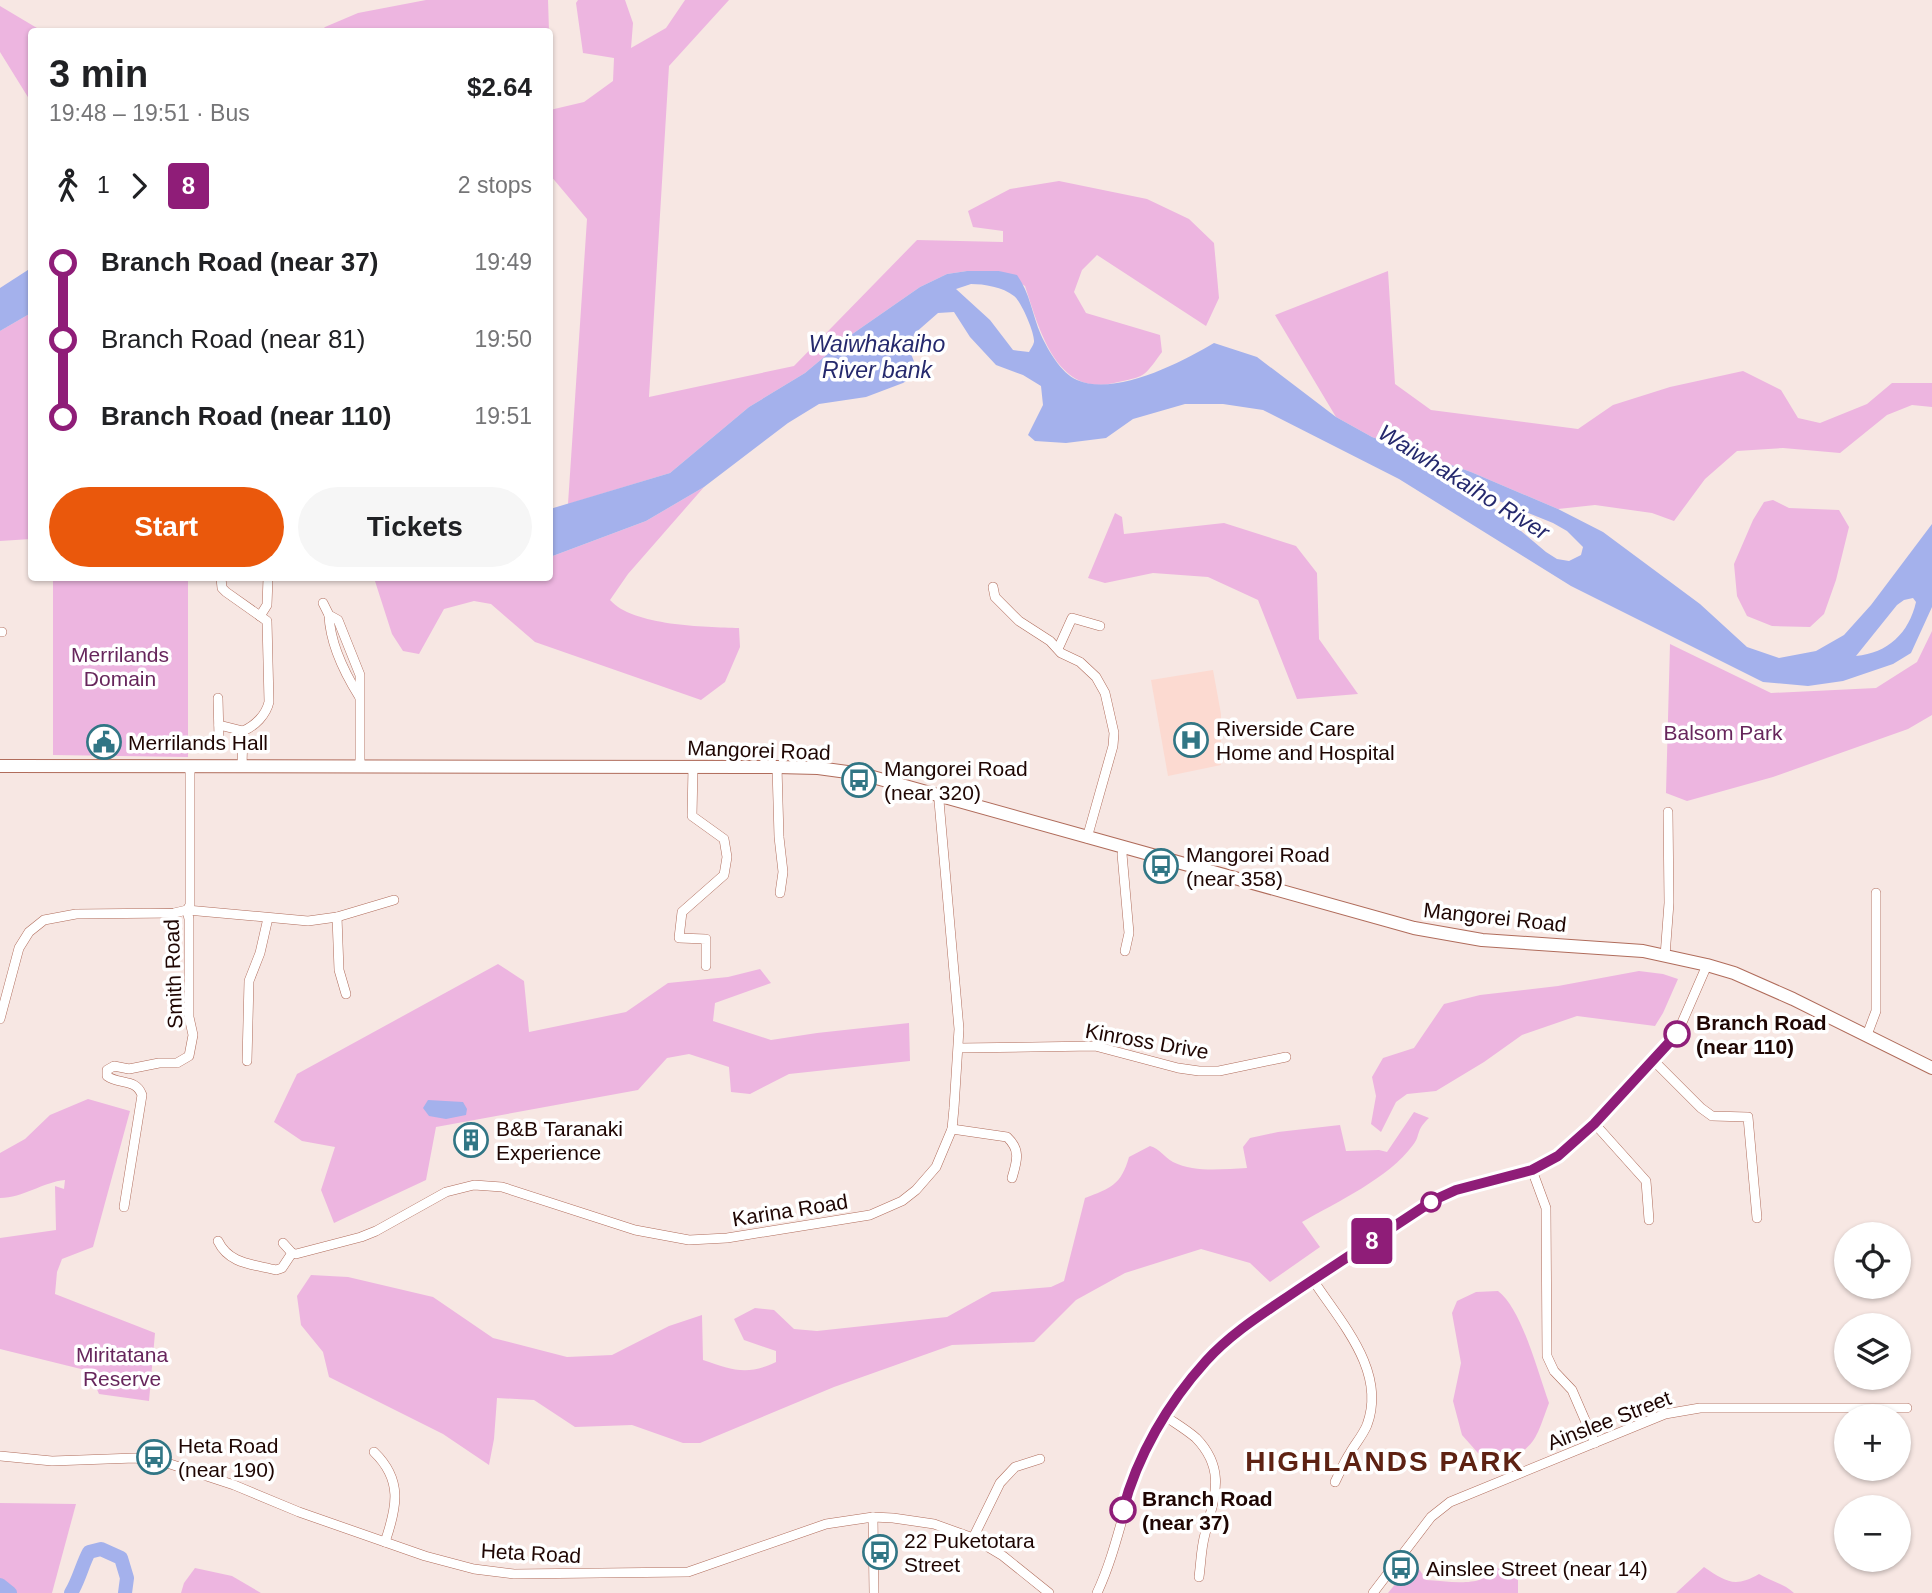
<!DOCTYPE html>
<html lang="en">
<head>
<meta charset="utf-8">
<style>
	body { margin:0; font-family:Arial,sans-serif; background:#f6f6f6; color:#202124; height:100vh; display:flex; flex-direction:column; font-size:26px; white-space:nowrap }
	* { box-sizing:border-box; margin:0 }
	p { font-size:23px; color:#757577 }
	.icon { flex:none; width:38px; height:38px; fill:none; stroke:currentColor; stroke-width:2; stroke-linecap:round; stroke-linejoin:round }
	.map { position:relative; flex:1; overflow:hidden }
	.drawer { position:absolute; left:28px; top:28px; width:525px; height:553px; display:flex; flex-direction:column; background:#fff; border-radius:7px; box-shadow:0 2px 5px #0004 }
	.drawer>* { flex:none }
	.badge { padding:0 14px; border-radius:5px; font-size:24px; line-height:46px }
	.tools { position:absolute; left:1834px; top:1222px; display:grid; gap:14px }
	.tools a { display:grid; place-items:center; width:77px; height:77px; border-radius:50%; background:#fff; box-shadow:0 2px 5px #0004; font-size:35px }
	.map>.badge { position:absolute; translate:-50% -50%; box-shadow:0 0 0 4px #fff }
	.legs { display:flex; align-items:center; gap:10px; height:77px; padding:0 21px; font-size:23px }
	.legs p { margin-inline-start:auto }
	.headline { display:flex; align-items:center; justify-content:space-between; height:119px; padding:0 21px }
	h1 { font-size:38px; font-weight:700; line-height:52px }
	.button { display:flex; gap:14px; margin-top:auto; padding:14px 21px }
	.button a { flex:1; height:80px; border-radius:42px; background:#ea580c; color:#fff; font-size:28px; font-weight:700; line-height:80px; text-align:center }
	.button a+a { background:#f6f6f6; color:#202124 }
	ul { padding:0 21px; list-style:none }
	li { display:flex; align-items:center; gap:24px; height:77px; font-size:26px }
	li i { display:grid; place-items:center; width:10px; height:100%; margin:0 9px; background:currentColor }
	li i::after { content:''; width:18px; height:18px; margin:-9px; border:5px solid; border-radius:50%; background:#fff }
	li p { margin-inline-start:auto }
	li:first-child i { background:linear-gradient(#0000 50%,currentColor 0) }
	li:last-child i { background:linear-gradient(currentColor 50%,#0000 0) }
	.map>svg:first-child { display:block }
</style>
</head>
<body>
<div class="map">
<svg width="1932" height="1593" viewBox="0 0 1932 1593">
	<rect width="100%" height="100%" fill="#f7e7e3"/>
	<path fill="#fcdad1" d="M1213,670L1221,714V765L1168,776L1151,680Z"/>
	<g fill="#edb5e0">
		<path d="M426,0H548L549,31H321L325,27L358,13Z"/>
		<path d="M578,0H625L633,23L631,48L666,28L685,0H729L669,66L649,397L794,366L917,240L1003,242V231L973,227L968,211L1010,189L1059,181L1147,199L1189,219L1214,243L1219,298L1206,326L1097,255L1082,270L1074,292L1086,313L1160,335L1162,352C1143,378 1146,376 1114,383C1056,397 1039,328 1025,286L999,271H967L947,274L920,287L848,337L805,373L749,407L670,473L568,504L587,219L550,175V110L584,102L613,81L614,58L583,53L576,3Z"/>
		<path d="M0,6L42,31L32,32L31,102L0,52Z"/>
		<path d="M1388,271L1395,384L1431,410L1578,429L1613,405L1670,387L1743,371L1781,390L1798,418L1820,423L1867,404L1892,383H1932V407L1912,405L1887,415L1840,453L1783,448L1737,451L1705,479L1674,521L1652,513L1595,505L1558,509L1471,472L1372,437L1336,417L1275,315Z"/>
		<path d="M31,313V328L29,333L31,332V539L0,541V331Z"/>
		<path d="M704,487L628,574L610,600C633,626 705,627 739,628L740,647L725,682L701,700L535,642L491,604L474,601L444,609L419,654L403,651L392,634L374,578H550V557L646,521Z"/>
		<path d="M1773,500L1789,508L1839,510L1849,527L1836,580L1824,614L1810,627L1772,626L1747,616L1737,596L1734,564L1753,520L1764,502Z"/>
		<path d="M1115,513L1122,517L1124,534L1224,523L1296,546L1317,573L1319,639L1358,694L1297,699L1258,600L1208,577L1153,573L1105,583L1088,578Z"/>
		<path d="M53,578H188V757L53,755Z"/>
		<path d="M1932,631V715L1908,729L1773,777L1687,801L1666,793L1670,644L1771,693L1876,688L1917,662Z"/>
		<path d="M498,964L524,981L529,1032L626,1012L668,983L728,977L760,969L771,983L715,1003L713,1021L771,1040L817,1033L909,1023L910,1061L789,1074L750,1094L731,1092L729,1067L689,1054L667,1058L638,1090L436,1127L426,1180L334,1223L321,1190L335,1147L302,1141L274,1122L297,1074Z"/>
		<path d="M1639,971L1663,974L1678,979L1663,1013L1655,1026L1577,1016L1522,1035L1484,1062L1436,1091L1407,1094L1396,1102L1381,1132L1371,1124L1376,1096L1372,1077L1383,1058L1414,1048L1444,1004L1480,995L1558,986Z"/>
		<path d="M88,1099L130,1111L93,1247L62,1259L57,1272L55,1294L155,1333L149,1401L99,1394L89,1371L0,1349V1238L56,1230L55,1186L64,1189L65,1180C43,1182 23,1198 0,1198V1153L25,1139L50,1115Z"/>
		<path d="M1414,1112L1429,1118C1415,1131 1421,1135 1413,1145C1389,1178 1337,1202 1302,1222L1320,1247L1270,1282L1250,1263L1201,1249L1125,1273L1076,1300L1034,1342L952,1345L834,1387L700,1443H683L632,1425L575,1427L534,1400L497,1398L494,1439L489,1465L443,1434L329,1377L323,1352L301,1325L297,1296L311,1275L348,1277L433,1297L493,1338L567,1357L612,1355L669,1326L702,1315L703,1360C732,1370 747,1376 776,1362V1351L744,1340L734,1319L755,1308L774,1310L794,1329L817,1331L947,1317L992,1292L1051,1287L1064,1281L1085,1198C1111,1188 1121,1185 1129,1157L1150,1146C1160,1149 1164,1157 1173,1162C1195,1173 1223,1169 1247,1168L1243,1147L1250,1138L1278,1132L1340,1125L1346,1151L1379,1150L1387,1152Z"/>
		<path d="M1498,1291C1522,1309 1538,1373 1549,1403C1536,1437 1537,1448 1500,1463L1478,1453L1462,1435L1453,1401L1461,1363L1452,1313L1457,1301L1476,1292Z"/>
		<path d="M0,1503L76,1504L52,1593H0Z"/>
		<path d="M1414,1561L1426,1580C1449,1581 1484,1589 1496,1567L1518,1580V1593H1388Z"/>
		<path d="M1704,1567C1726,1582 1735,1588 1759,1574C1772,1582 1783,1583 1794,1593H1676Z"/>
		<path d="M195,1568L232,1576L261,1593H181L184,1583Z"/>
	</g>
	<g fill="#a4b1ec" fill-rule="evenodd">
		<path d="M31,268V313L0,331V288Z"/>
		<path d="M967,271H999L1017,275C1030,293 1032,314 1041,335C1048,350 1061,373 1077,380C1115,397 1182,362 1214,343L1257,357L1336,417L1372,437L1471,472L1558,509L1603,532L1700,604L1747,647L1779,658L1816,651L1844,635L1871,605L1932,524V607L1911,653L1893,664L1843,681L1808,686L1763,682L1571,586L1399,479L1263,410L1223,404H1185L1133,419L1106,438L1066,443L1035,441L1028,435L1043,405L1041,386L1023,375L996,365L970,337L954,312L938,313L914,334L910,351L915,364L913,377L903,383L866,397L819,404L788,423L704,487L646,521L550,557V509L670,473L749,407L805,373L848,337L920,287L947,274ZM971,284C984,284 1003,287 1014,296C1021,301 1035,333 1034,342C1033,346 1031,348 1029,352L1013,350L990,320L956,289ZM1494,499L1553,523L1567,531L1583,547L1581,555L1569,561L1557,559L1546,552L1489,504ZM1913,598L1916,602C1909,633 1888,653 1856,656L1897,605L1904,600Z"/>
		<path d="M428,1100L463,1102L467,1109L466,1115L446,1119L429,1116L423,1108Z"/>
	</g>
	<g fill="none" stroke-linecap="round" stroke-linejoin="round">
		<g stroke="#a4b1ec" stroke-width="14">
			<path d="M0,1585L10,1593"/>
			<path d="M71,1593C79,1580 82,1565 89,1552L101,1549L121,1558L127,1578L125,1593"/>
		</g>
		<g stroke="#b06c5b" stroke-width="10">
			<g id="street">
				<path d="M221,578L222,588L226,592L267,621L269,702C266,715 255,726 243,731L242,767"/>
				<path d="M993,587L995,597L1019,621L1050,641L1061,653L1080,662L1096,677L1105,693L1114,733L1113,746L1087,838"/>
				<path d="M323,603L329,615L338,620L360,675V767"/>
				<path d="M329,615C330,643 344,672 359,696"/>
				<path d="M260,616L267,605L268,578"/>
				<path d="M0,632H2"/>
				<path d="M1058,649L1072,618L1100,626"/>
				<path d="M218,698L219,738"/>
				<path d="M219,725L243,731"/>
				<path d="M693,767L692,816L724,839L727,857L724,875L682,912L679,938L706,939V966"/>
				<path d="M777,767L779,837L783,872L780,893"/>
				<path d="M1124,848L1122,854L1129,933L1125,951"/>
				<path d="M337,917L339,970L346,994"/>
				<path d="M1665,956L1669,903L1668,812"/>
				<path d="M0,1019L19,948L29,932L44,920L76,914L174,913L187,910L308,921L337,917L394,900"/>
				<path d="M1867,1035L1876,1011V893"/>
				<path d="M959,1048L1095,1046L1178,1068L1199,1071H1219L1286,1057"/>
				<path d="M247,1061L249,981L260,953L268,918"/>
				<path d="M1654,1061L1701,1108L1712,1116L1748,1117L1757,1218"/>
				<path d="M1594,1123L1646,1181L1649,1220"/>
				<path d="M952,1129L1007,1137C1021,1150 1017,1161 1012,1178"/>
				<path d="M1532,1170L1546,1208L1547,1356L1554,1371L1572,1390L1595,1443"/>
				<path d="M124,1207L142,1095C136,1078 119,1085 107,1076V1070L114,1066L129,1069L159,1063H177L189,1056L193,1035L189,1017V919L187,910L190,905V768"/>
				<path d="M218,1241C229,1264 252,1264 276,1270L282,1268L292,1253"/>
				<path d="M283,1243L292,1253L296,1254L361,1237L376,1231L446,1192L474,1185L502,1187L635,1230L689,1240L727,1238L870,1215L902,1201L916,1190L936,1167L952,1129L954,1108L959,1029L939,801L941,795"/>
				<path d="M1313,1280C1341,1323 1387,1371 1367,1425C1363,1435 1355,1444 1350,1453C1344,1462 1340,1472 1335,1482"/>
				<path d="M1165,1416C1175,1423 1187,1430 1196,1438C1227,1470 1214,1498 1205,1534C1201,1548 1201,1563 1199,1577"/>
				<path d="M374,1452C403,1480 397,1507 385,1542"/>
				<path d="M0,1456L52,1461L135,1458L164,1462L234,1485L299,1512L425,1556L474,1569L514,1574L688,1572L826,1524L873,1517L893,1518L934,1524L973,1538L1003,1556L1049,1593"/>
				<path d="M873,1517L874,1593"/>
				<path d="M973,1538L1000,1483L1015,1467L1040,1459"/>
				<path d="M1097,1593C1120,1544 1125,1492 1149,1442C1188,1362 1251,1321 1323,1274C1360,1249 1397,1225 1434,1200L1456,1190L1532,1170L1558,1156L1575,1142L1677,1034L1707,965"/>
				<path d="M1373,1593L1431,1517L1450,1502L1665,1414L1700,1408H1907"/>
			</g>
		</g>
		<g stroke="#b06c5b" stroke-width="14">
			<path id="secondary" d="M0,766L777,767L818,768L862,774L1414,928L1482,940L1643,951L1707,965L1734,973L1793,999L1932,1068"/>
		</g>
		<use href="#street" stroke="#fff" stroke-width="9"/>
		<use href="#secondary" stroke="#fff" stroke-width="12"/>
	</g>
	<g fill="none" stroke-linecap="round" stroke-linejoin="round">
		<g stroke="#fff" stroke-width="16">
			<path id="line-1" d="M1123,1510C1137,1456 1168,1403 1206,1361C1232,1332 1267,1311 1299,1289C1344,1259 1389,1230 1434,1200L1456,1190L1532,1170L1558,1156L1594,1124L1677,1034"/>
		</g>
		<use href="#line-1" stroke="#8f1d78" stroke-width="10"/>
	</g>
	<defs>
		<g id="hospital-ring" transform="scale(1.75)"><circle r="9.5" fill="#fff" stroke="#317685" stroke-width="1.5"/><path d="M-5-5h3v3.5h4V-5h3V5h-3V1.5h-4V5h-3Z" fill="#317685"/></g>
		<g id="civic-ring" transform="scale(1.75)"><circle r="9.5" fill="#fff" stroke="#317685" stroke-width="1.5"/><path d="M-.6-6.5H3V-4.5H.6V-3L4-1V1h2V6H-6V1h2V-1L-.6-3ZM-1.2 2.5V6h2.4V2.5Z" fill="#317685"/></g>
		<g id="bus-ring" transform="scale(1.75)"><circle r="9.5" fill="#fff" stroke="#317685" stroke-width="1.5"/><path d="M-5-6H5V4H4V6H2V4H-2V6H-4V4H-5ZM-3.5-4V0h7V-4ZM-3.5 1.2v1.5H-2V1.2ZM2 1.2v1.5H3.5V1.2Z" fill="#317685"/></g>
		<g id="building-ring" transform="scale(1.75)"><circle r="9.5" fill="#fff" stroke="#317685" stroke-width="1.5"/><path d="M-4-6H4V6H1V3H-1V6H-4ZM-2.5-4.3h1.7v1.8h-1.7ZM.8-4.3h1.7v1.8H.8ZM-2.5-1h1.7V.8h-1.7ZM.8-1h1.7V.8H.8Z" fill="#317685"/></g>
	</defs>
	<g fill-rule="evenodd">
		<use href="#hospital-ring" x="1191" y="740"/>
		<use href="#civic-ring" x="104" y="742"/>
		<use href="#bus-ring" x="859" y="780"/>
		<use href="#bus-ring" x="1161" y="866"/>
		<use href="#building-ring" x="471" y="1140"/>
		<use href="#bus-ring" x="154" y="1457"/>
		<use href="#bus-ring" x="880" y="1552"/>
		<use href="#bus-ring" x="1401" y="1568"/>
	</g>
	<g fill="#fff" stroke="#8f1d78" stroke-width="3.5">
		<circle cx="1677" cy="1034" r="12"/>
		<circle cx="1431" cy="1202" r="9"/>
		<circle cx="1123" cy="1510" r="12"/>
	</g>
	<g text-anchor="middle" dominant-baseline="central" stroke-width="7" stroke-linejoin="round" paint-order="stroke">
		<g font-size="21" fill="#67265c" stroke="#fff">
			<text x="120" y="654">Merrilands<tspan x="120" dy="24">Domain</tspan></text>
			<text x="1723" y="732">Balsom Park</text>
			<text x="122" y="1354">Miritatana<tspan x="122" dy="24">Reserve</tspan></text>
		</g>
		<g font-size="21" fill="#1f0603" stroke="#fff" text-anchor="start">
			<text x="1216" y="728">Riverside Care<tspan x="1216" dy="24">Home and Hospital</tspan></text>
			<text x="128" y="742">Merrilands Hall</text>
			<text x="884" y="768">Mangorei Road<tspan x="884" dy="24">(near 320)</tspan></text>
			<text x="1186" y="854">Mangorei Road<tspan x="1186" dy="24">(near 358)</tspan></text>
			<text x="496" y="1128">B&amp;B Taranaki<tspan x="496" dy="24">Experience</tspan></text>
			<text x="178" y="1445">Heta Road<tspan x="178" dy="24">(near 190)</tspan></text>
			<text x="904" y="1540">22 Puketotara<tspan x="904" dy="24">Street</tspan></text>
			<text x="1426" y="1568">Ainslee Street (near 14)</text>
		</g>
		<g font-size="21" fill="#1f0603" stroke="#fff">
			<text transform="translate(759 750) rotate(2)">Mangorei Road</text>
			<text transform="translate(1495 917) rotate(6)">Mangorei Road</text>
			<text transform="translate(173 974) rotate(-92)">Smith Road</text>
			<text transform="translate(1147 1041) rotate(10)">Kinross Drive</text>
			<text transform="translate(790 1210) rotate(-9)">Karina Road</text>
			<text transform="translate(1609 1420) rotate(-21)">Ainslee Street</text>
			<text transform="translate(531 1553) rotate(3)">Heta Road</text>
		</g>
		<g font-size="21" font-weight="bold" fill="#1f0603" stroke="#fff" text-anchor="start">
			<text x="1696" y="1022">Branch Road<tspan x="1696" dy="24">(near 110)</tspan></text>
			<text x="1142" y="1498">Branch Road<tspan x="1142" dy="24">(near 37)</tspan></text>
		</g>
		<g font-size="23" font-style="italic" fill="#25296d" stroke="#fff">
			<text x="877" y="344">Waiwhakaiho<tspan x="877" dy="26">River bank</tspan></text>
			<text transform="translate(1464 482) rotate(32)">Waiwhakaiho River</text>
		</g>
		<g font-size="28" font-weight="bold" letter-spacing="2" fill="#5e2213" stroke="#fff">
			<text x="1385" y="1461">HIGHLANDS PARK</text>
		</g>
	</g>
</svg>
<div class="tools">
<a><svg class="icon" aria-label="locate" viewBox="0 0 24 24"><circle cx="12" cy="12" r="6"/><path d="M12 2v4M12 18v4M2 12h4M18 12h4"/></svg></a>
<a><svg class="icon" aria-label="layers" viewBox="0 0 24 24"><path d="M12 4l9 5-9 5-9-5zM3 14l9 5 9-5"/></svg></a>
<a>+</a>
<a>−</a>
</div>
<b class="badge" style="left:1372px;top:1241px;background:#8f1d78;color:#fff">8</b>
<section class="drawer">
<div class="headline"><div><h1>3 min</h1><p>19:48 – 19:51 · Bus</p></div><b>$2.64</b></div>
<div class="legs"><svg class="icon" aria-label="walk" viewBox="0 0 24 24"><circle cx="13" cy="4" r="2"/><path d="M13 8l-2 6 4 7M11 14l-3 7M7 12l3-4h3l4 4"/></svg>1<svg class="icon" aria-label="forward" viewBox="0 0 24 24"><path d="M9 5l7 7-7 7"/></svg><b class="badge" style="background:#8f1d78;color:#fff">8</b><p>2 stops</p></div>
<ul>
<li><i style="color:#8f1d78"></i><b>Branch Road (near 37)</b><p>19:49</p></li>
<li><i style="color:#8f1d78"></i><span>Branch Road (near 81)</span><p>19:50</p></li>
<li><i style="color:#8f1d78"></i><b>Branch Road (near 110)</b><p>19:51</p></li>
</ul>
<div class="button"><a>Start</a><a>Tickets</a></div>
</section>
</div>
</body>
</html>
